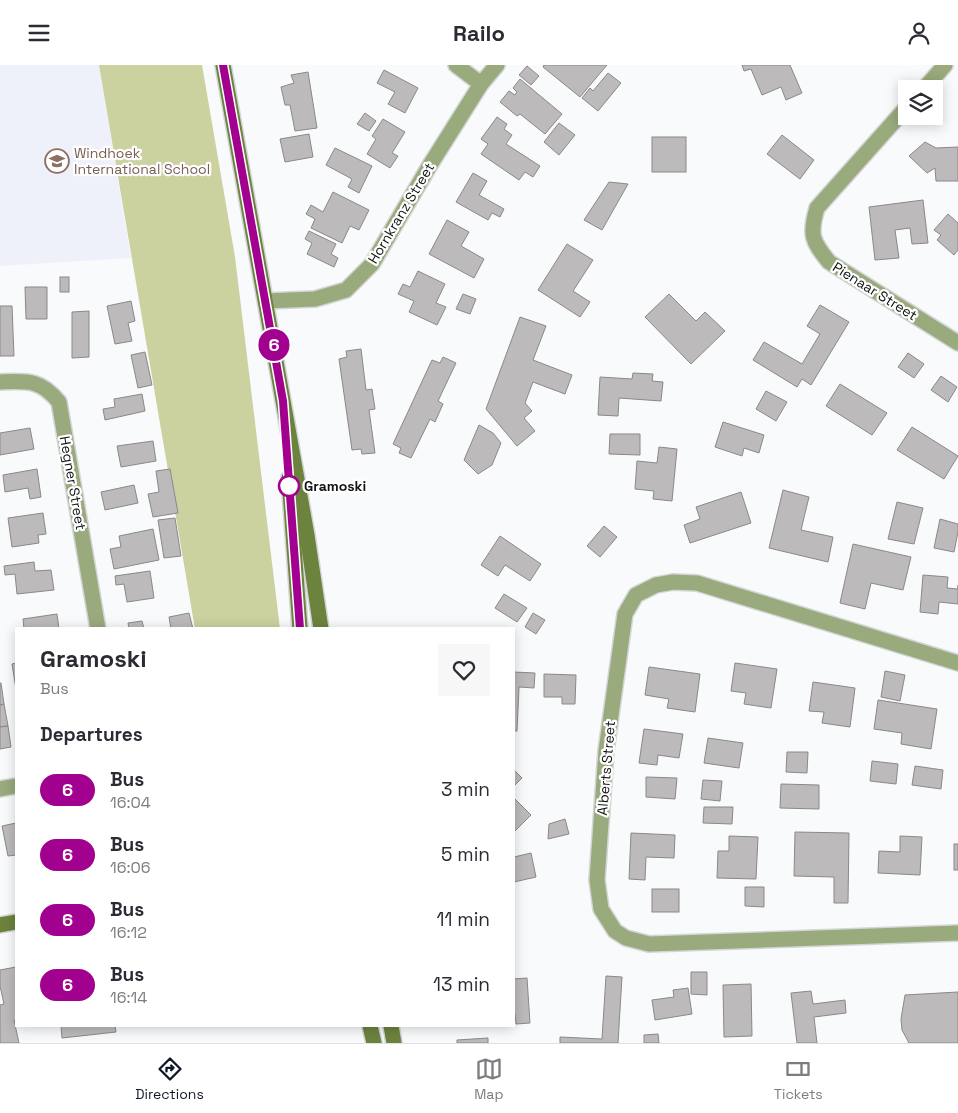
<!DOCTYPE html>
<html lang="en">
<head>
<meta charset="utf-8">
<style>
	body { margin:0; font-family:"Space Grotesk",sans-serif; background:#f7f7f7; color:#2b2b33; height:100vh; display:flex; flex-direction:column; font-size:19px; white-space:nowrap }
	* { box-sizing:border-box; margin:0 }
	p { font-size:16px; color:#7c7c81 }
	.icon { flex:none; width:28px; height:28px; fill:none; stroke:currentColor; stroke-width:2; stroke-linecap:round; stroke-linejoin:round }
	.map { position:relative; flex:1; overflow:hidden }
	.details { position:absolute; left:15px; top:562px; width:500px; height:400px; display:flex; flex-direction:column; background:#fff; border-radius:0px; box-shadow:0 2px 12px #0003 }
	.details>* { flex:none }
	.badge { padding:0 10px; border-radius:16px; font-size:18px; line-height:32px }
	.tools { position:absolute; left:898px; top:15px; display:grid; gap:10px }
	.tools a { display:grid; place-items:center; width:45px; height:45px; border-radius:0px; background:#fff; box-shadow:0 2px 12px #0003; font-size:25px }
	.map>.badge { position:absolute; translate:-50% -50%; box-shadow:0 0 0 2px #fff }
	h2 { padding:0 25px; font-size:19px; line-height:45px }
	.round { display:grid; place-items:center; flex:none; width:52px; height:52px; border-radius:0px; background:#f7f7f7 }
	.summary { display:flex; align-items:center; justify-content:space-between; height:85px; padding:0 25px }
	h1 { font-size:24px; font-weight:700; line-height:38px }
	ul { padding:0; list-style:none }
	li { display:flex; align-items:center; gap:15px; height:65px; padding:0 25px }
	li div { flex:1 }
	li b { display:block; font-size:19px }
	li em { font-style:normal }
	li .badge { min-width:55px; font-weight:700; text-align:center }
	header { display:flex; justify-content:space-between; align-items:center; height:65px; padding:0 25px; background:#fff; font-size:22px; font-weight:700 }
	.menu { display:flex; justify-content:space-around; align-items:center; height:70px; border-top:1px solid #e1e1e2; background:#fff; font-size:14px; color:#7c7c81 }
	.menu a { display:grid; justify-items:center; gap:2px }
	.menu .active { color:#111827 }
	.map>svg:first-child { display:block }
</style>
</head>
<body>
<header><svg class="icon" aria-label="menu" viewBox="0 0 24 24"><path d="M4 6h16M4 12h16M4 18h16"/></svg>Railo<svg class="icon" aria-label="person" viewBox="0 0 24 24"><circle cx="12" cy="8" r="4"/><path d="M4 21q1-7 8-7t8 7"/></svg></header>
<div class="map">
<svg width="958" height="978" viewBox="0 0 958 978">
	<rect width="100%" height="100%" fill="#f9fafb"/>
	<path fill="#eff1fa" d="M0,0H99L131,193L0,201Z"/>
	<path fill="#ccd1a0" d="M99,0H202L235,192L280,564H195Z"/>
	<g fill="#bcbabb" stroke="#8a8889">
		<path d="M544,0H607L580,32L543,2Z"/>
		<path d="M742,0H790L802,28L786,35L781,22L762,30L751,4L744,6Z"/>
		<path d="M527,1L539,11L531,20L519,10Z"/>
		<path d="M384,5L418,23L405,48L388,39L395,27L377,18Z"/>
		<path d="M308,7L317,63L295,66L290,40H285L281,22L294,18L291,10Z"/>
		<path d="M608,8L621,18L598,46L582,33L590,23L593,26Z"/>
		<path d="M520,14L562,49L545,69L520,49L517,51L500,37L509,26L515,30L517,27L513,23Z"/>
		<path d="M365,48L376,56L369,66L357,59Z"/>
		<path d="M497,52L507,59L504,64L512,70L506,79L540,101L533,112L525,107L519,115L481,89L488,79L481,74Z"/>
		<path d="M383,54L405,67L392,88L398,91L390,103L367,89L376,74L372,71Z"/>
		<path d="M559,58L575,70L559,90L544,77Z"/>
		<path d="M309,69L313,92L285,97L280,74Z"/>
		<path d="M782,70L814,95L800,114L767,89Z"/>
		<rect x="652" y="72" width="34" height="35"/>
		<path d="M925,77L936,83L958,82V116H936L935,103L927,108L909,91Z"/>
		<path d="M335,83L372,101L359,128L348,122L352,114L326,100Z"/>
		<path d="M473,108L487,116L479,130L504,144L500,152L492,148L488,155L456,137Z"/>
		<path d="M609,117L628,119L602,165L584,155Z"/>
		<path d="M333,127L369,145L359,165L350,161L342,178L311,163L315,154L306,149L311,140L323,147Z"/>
		<path d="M923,135L928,178L912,179L910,163L895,165L899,193L875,195L869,142Z"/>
		<path d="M948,149L958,158V185L954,190L937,175L941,170L934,165Z"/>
		<path d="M447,155L469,167L461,181L484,194L474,213L429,189Z"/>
		<path d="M309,166L336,179L331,189L338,193L334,202L307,189L312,178L305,174Z"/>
		<path d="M567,179L593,195L573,226L590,237L580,252L538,225Z"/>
		<path d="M418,206L445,219L436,238L446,242L437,260L409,247L414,236L398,229L403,219L410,222Z"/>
		<rect x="60" y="212" width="9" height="15"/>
		<path d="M25,222H47V254H26Z"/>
		<path d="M463,229L476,234L470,249L456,244Z"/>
		<path d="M669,229L696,256L705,247L725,266L691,299L645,252Z"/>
		<path d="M131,236L135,256L128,258L132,276L115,279L107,241Z"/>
		<path d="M820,240L849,257L811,320L802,314L797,322L753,295L764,277L802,299L820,269L807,261Z"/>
		<path d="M0,241H12L14,291H0Z"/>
		<path d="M89,246V292L72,293V247Z"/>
		<path d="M520,252L546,261L533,295L572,310L565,329L533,317L525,338L532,346L524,353L535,366L517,381L486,344Z"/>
		<path d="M361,284L366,325L372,324L375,344L369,345L375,388L362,389L361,384L352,385L339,294L347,292L346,286Z"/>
		<path d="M145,287L152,320L138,323L131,290Z"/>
		<path d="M908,288L924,299L914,313L898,302Z"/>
		<path d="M443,292L456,298L438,336L443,339L435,357L430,354L411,393L399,388L401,383L393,379L432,295L440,298Z"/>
		<path d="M633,308L653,309L652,316L663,317L661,336L619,333L618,351L598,350L600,312L632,314Z"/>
		<path d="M941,311L957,322L948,337L931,325Z"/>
		<path d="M840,319L887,348L872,370L826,341Z"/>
		<path d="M766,326L787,337L776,356L756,344Z"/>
		<path d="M142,329L145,346L105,355L103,344L115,342L114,334Z"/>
		<path d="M723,357L764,370L759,388L744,383L742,391L715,382Z"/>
		<path d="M479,360L493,368L501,378L492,400L478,409L464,395Z"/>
		<path d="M912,362L958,391L944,414L897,385Z"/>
		<path d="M30,363L34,384L0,390V368Z"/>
		<path d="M610,369H640V390L609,389Z"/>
		<path d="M153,376L156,396L121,402L117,381Z"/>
		<path d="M659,382L677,384L672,436L653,434L654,426L635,424L637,396L657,398Z"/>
		<path d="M37,404L41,432L30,434L28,423L5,427L3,410Z"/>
		<path d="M170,404L178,448L153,452L148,429L159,427L156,406Z"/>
		<path d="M134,420L138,438L105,445L101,427Z"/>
		<path d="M783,425L809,432L801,465L833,472L828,497L769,483Z"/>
		<path d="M741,427L751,458L690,478L684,460L700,454L696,442Z"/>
		<path d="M897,437L923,443L914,479L888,474Z"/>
		<path d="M43,448L46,469L38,470L39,478L12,482L8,453Z"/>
		<path d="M175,453L181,491L164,493L158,455Z"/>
		<path d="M940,454L958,459V467L954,487L934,483Z"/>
		<path d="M604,461L617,472L600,492L587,481Z"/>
		<path d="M153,464L159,495L114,504L110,484L121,482L119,471Z"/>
		<path d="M500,471L541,499L530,516L505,500L498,511L481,500Z"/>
		<path d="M853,479L911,492L903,525L871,518L865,544L840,538Z"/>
		<path d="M34,497L35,506L51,505L54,525L17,529L15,509L5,510L4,501Z"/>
		<path d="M150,506L154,533L127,537L124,519L116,520L115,511Z"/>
		<path d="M923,510L948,512L947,523L958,524V520V539L939,537L938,549L920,547Z"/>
		<path d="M504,529L527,543L517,557L495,543Z"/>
		<path d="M189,548L193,564H171L169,552Z"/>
		<path d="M533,548L545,555L536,569L525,562Z"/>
		<path d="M57,549L59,564H24L23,554Z"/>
		<path d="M142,556L144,564H129L128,558Z"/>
		<path d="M16,598V624L12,599Z"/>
		<path d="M735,598L777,604L771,643L744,639L746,628L731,626Z"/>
		<path d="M649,602L700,609L695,647L667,643L669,634L645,630Z"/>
		<path d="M885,606L905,610L900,636L881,632Z"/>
		<path d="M514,607L535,608L534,623L519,622L517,666H514Z"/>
		<path d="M544,609L576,610L575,639H562V632H544Z"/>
		<path d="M813,617L855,623L850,662L822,658L824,647L809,646Z"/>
		<path d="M0,618H1L4,639L0,640Z"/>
		<path d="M878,635L937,644L931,684L901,679L902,668L874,664Z"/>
		<path d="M4,639L8,661L0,662V640Z"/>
		<path d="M8,661L11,682L0,684V662Z"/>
		<path d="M644,664L683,669L679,693L658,690L657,700L639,698Z"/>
		<path d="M708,673L743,678L739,703L704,698Z"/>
		<path d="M787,687H808L807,708L786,707Z"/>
		<path d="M872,696L898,699L896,719L870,716Z"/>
		<path d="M915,701L943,705L941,724L912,720Z"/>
		<path d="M514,705L522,713L514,721Z"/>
		<path d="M646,712L677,713L675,734L646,732Z"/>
		<path d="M703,715L722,716L720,736L701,734Z"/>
		<path d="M781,719L819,720V744L780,743Z"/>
		<path d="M514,733L531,750L514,767Z"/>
		<path d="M704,742H733L732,759L703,758Z"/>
		<path d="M565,754L569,769L548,774L549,759Z"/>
		<path d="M16,758V790L8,791L2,761Z"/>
		<path d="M795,767L849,768L848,838H834V812L794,811Z"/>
		<path d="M631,768L675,770L674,793L646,792L645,815L629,814Z"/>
		<path d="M729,771L758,772L756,814L717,813L718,786H729Z"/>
		<path d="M900,771L922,772L920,810L878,808L879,786L900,787Z"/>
		<rect x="954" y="779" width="4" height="26"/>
		<path d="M531,788L536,812L514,817V792Z"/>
		<path d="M745,822H764V842L745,841Z"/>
		<rect x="652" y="824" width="27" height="23"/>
		<path d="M16,902V955H14L19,978H0V940L4,939L0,921V905Z"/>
		<path d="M691,907H707V930L691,929Z"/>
		<path d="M606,911L622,912L618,978H560V972L602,974Z"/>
		<path d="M527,913L530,958L516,959L515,949L514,950V914Z"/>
		<path d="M751,919L752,971L724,972L723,920Z"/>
		<path d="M688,923L692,949L655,955L652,935L674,932L673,925Z"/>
		<path d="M811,926L813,939L845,935L846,948L814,952L817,978H797L791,928Z"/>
		<path d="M958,927V978H909L902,965L901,954L905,930Z"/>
		<path d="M61,961H115L116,967L62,973Z"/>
		<path d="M658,969L659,978H644V970Z"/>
		<path d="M488,973V978H457V975Z"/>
	</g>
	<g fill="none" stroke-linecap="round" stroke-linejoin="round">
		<g stroke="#d4d5d6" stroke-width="18">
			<g id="street">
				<path d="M456,0L481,19"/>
				<path d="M924,24L945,0"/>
				<path d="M906,43L817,143C809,170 812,176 829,197L958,278"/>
				<path d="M266,236L315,234L346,225L372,199L430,100L481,19L497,0"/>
				<path d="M0,317C27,316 40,314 59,337L98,564"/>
				<path d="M958,598L697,518L673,517L656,520L636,530L625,549L606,686L597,815L601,844L615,866L626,873L649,879L958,868"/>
				<path d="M0,724L16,721"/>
			</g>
		</g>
		<g stroke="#d4d5d6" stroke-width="18">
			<g id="secondary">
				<path d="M223,0L307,470L321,564"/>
				<path d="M289,413L300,564"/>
				<path d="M0,860L16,857"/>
				<path d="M370,961L374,978"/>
				<path d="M391,961L394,978"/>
			</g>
		</g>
		<use href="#street" stroke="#99aa7d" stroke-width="15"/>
		<use href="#secondary" stroke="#6c833e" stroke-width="15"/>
	</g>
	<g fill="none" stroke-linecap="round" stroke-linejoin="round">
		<g stroke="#fff" stroke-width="11">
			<path id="line" d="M223,0L283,336L300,564"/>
		</g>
		<use href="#line" stroke="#a2008e" stroke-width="8"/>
	</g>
	<defs>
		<g id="school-ring" transform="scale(1.25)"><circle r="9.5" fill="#fff" stroke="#8d6e63" stroke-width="1.5"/><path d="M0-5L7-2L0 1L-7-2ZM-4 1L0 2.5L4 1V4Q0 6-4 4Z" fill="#8d6e63"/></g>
	</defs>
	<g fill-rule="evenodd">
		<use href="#school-ring" x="57" y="96"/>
	</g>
	<circle fill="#fff" stroke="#a2008e" stroke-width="2.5" cx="289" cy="421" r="10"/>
	<g text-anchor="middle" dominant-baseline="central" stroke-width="4.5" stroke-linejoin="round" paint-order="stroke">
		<g font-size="14" fill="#785e54" stroke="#fff" text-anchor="start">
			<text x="74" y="88">Windhoek<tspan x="74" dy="16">International School</tspan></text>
		</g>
		<g font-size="14" fill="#121313" stroke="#fff">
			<text transform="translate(401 148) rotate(-59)">Hornkranz Street</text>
			<text transform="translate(875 226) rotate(32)">Pienaar Street</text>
			<text transform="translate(73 418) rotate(80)">Hegner Street</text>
			<text transform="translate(606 703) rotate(-85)">Alberts Street</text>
		</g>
		<g font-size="14" font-weight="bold" fill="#121313" stroke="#fff" text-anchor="start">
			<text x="304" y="421">Gramoski</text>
		</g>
	</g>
</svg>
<div class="tools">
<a><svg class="icon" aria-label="layers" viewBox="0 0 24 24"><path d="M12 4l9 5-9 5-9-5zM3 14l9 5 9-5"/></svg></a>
</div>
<b class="badge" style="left:274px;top:280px;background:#a2008e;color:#fff">6</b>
<section class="details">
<div class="summary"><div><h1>Gramoski</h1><p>Bus</p></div><a class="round"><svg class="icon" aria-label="heart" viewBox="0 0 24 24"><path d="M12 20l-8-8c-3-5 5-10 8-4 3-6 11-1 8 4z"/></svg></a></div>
<h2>Departures</h2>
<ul>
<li><span class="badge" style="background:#a2008e;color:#fff">6</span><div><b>Bus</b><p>16:04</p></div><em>3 min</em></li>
<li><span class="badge" style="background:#a2008e;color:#fff">6</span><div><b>Bus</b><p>16:06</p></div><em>5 min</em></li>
<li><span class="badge" style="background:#a2008e;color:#fff">6</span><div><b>Bus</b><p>16:12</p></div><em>11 min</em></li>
<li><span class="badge" style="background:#a2008e;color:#fff">6</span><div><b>Bus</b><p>16:14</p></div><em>13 min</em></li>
</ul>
</section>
</div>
<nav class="menu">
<a class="active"><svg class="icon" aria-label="directions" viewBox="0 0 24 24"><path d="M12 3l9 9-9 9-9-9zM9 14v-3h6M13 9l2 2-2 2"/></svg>Directions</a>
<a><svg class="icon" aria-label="map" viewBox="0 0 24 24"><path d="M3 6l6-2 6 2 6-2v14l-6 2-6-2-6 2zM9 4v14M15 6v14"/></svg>Map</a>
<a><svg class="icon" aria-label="tickets" viewBox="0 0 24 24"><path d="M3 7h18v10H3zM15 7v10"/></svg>Tickets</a>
</nav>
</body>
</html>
